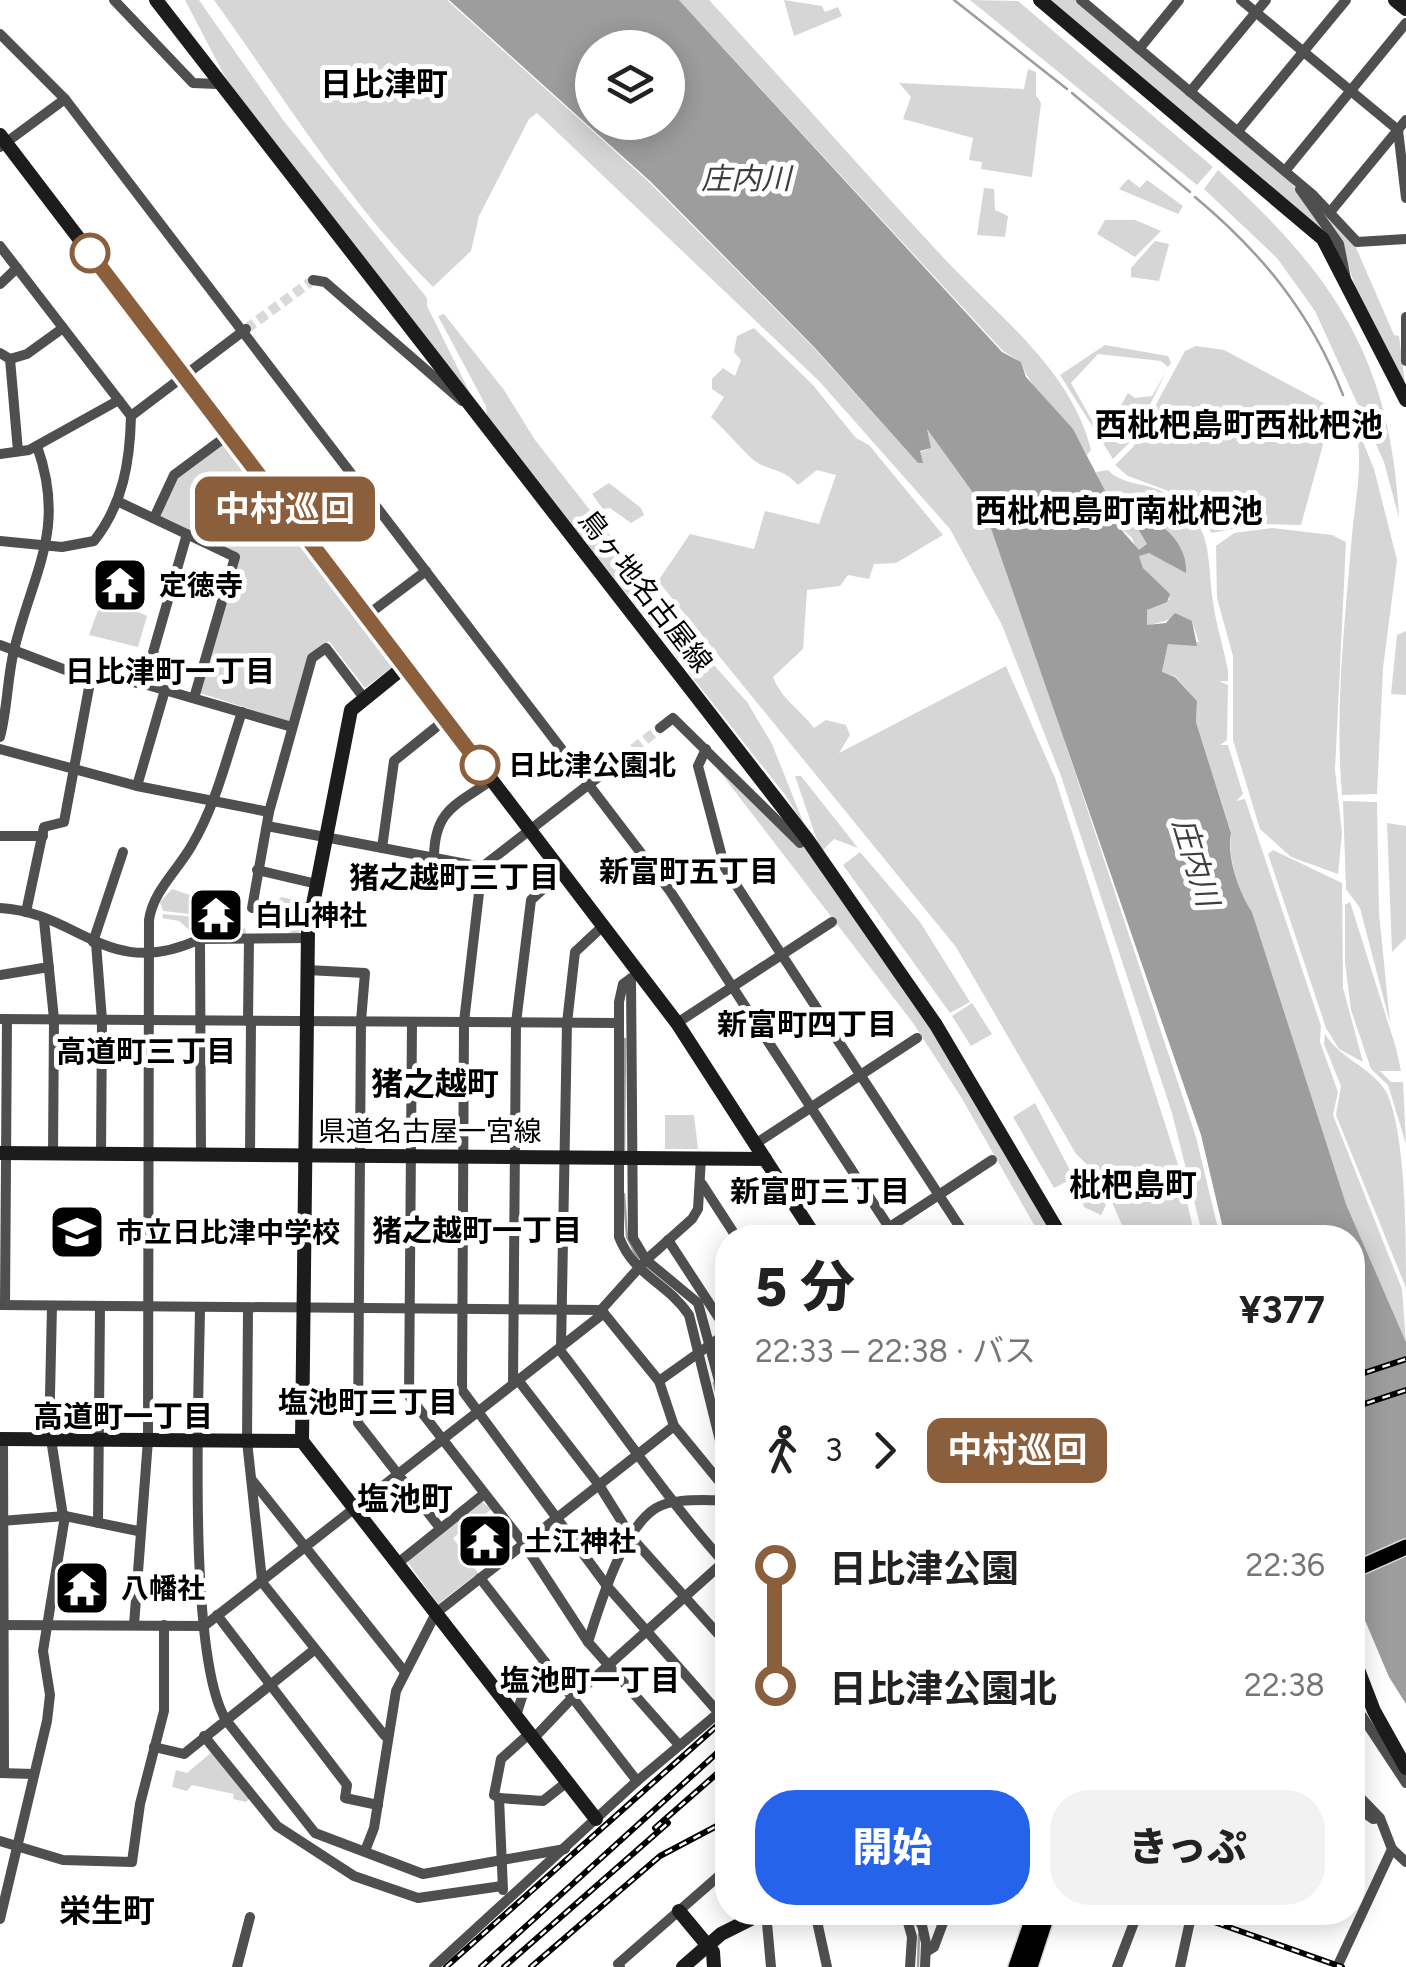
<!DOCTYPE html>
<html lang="ja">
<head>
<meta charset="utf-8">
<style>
	body { margin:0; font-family:Figtree,"Noto Sans JP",sans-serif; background:#f2f2f2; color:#222; height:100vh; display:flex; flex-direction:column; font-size:38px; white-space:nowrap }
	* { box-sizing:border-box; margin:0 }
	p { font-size:32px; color:#767676 }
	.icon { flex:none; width:55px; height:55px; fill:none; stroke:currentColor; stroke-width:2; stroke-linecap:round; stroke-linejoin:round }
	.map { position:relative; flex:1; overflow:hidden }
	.details { position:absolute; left:715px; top:1225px; width:650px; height:700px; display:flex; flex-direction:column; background:#fff; border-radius:40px; box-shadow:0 5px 25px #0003 }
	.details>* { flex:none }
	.badge { padding:0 20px; border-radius:15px; font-size:35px; line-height:65px }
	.buttons { position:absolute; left:575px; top:30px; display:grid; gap:20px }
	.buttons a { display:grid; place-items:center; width:110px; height:110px; border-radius:50%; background:#fff; box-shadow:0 5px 25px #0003; font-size:50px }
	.map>.badge { position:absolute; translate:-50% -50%; box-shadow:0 0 0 5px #fff }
	.legs { display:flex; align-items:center; gap:15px; height:110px; padding:0 40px; font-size:32px }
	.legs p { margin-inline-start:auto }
	.head { display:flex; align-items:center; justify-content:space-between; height:170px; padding:0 40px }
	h1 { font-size:55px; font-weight:800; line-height:75px }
	.cta { display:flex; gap:20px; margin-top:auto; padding:20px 40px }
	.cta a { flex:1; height:115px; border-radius:40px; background:#2563eb; color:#fff; font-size:40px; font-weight:800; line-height:115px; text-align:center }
	.cta a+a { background:#f2f2f2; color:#222 }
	ul { padding:0 40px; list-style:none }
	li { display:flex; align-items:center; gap:35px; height:120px; font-size:38px }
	li i { display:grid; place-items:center; width:15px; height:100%; margin:0 12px; background:currentColor }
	li i::after { content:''; width:25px; height:25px; margin:-12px; border:8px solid; border-radius:50%; background:#fff }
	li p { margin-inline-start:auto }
	li:first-child i { background:linear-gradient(#0000 50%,currentColor 0) }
	li:last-child i { background:linear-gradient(currentColor 50%,#0000 0) }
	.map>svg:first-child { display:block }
</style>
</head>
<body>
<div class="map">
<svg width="1406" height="1967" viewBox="0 0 1406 1967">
	<rect width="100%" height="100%" fill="#fff"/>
	<g fill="#d6d6d6">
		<path d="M185,0H199L283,120L427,298V306L474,401L235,96Z"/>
		<path d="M214,0H447L650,183L814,348L918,463L920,452L931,448L925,426L990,516L1196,1137L1220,1237H1203L1172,1113L1061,776L1002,625L950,529L819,381L537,113L529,119L479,216L471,251L433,287C347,202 284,97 214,0Z"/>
		<path d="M679,0H709C787,84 862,170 940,254C995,314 1071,368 1091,450L1087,455C1070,420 1032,395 1021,362L1003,351Z"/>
		<path d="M784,0L822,6L825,12L838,7L842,16L794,36Z"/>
		<path d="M970,0L1018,1L1213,167L1197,185Z"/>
		<path d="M1046,0H1077L1287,177L1335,242Z"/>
		<path d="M1028,69L1036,72V95L1041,103L1032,177L981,169L982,162L969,160L973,138L903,119L911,97L899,83L1024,89Z"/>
		<path d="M1218,170C1333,274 1391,358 1399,518L1384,462L1315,311L1277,258L1204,189Z"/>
		<path d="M1128,179L1140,188L1147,180L1183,206L1178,214L1119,189Z"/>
		<path d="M984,188L994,189L995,210L1008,216L1005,237L977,235Z"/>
		<path d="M1310,195L1354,243L1394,335L1399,336L1406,390L1356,290L1343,247Z"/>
		<path d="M1105,220H1135L1161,231L1135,257L1097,234Z"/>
		<path d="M1155,241L1169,244L1159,281L1131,277V268Z"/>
		<path d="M444,314L504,390L535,440L695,644L747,702L772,744L806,829L786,796L487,417L486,406L438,316Z"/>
		<path d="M754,328L812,384L856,438L869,445L943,535L896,563L874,564L869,579L848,575L840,586L807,590L803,649L773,677C782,700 800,709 814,728L826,720L846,725L850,735L839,753L1006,666L1055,778L1180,1171L1195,1237H1127L1102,1179L1076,1154L956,947L658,581L690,534L754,549L765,511L819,524L836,475L817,470L798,485C781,466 766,472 750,457C736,443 725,430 711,417L724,397L712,389V379L723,368L735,376L741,360L734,352L737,336Z"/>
		<path d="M1105,345L1168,356L1171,363L1168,367L1161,361L1098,354L1071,383L1099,433L1104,434L1128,393L1135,398L1152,396L1166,372L1133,439L1113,459L1060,375Z"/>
		<path d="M1196,346L1224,350L1333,408L1301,525L1257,524L1212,533L1179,495L1128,476L1115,465L1133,447L1185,351Z"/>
		<path d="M1356,425L1374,469L1397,560L1383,668L1377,794L1342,795C1335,714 1344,628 1351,547C1354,502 1364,472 1356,425Z"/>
		<path d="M222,444L394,666L365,688L329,641L309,657L290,722L200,693L238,555L158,516L177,478Z"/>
		<path d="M1108,470C1123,486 1147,482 1165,493C1215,524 1206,552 1213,602C1216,625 1224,648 1228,671V681H1219L1228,685L1227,740L1220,745H1228L1243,794L1236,801L1245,799L1321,1026L1320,1042L1338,1092L1333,1115L1402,1289L1406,1342L1346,1204L1252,912C1239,893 1227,855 1231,832L1196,722L1197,701L1175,676L1162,673L1168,644L1199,642L1192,621L1175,618L1147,626V610L1170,599L1143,568L1132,538L1118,526L1096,472Z"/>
		<path d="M609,483L641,508L644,515L631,523L610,508L603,509L592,494Z"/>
		<path d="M1272,528L1332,535L1346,542L1335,770L1342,833L1338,874L1291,857L1260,829L1233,740V656L1217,598L1216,546L1234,533Z"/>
		<path d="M101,602L114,606L116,602L147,616L138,647L89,635Z"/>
		<path d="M1406,631V695L1391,694L1397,635Z"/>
		<path d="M710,759L811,854L852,907L967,1082L1058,1237H1041L961,1097L913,1023Z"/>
		<path d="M795,776H801L858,848L834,839L823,850L819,846Z"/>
		<path d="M1343,801L1377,802L1379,913L1390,1023L1360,908L1346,889Z"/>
		<path d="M1387,823L1406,826V938L1392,952Z"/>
		<path d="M1273,850L1342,883L1343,988L1363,1062L1339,1049L1326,1028L1268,854Z"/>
		<path d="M860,852L920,922L970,1002L950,1013L843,865Z"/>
		<path d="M172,889L229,908L230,915H201L194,908L190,914L163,911L160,902Z"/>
		<path d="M281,897L306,902L299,933H289L288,914L271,910Z"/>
		<path d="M1350,902L1396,1048L1401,1071H1380L1391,1082H1403L1406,1144L1388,1085L1371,1069L1351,1010L1345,962V905Z"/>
		<path d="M163,914L228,920L234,927L245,928L246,934L195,935L179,921L162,918Z"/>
		<path d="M972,1003L992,1034L971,1046L952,1016Z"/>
		<path d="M1325,1034C1341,1060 1372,1067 1387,1093C1406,1136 1406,1237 1406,1288L1336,1115L1341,1086L1324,1044Z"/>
		<path d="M1035,1103L1074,1178L1054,1188L1013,1117Z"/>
		<path d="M665,1115H694L698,1149H665Z"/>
		<path d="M1088,1179L1099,1186L1106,1205L1101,1215L1084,1207L1079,1192Z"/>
		<path d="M480,1501L492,1509L453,1538L478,1573L438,1604L406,1560Z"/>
		<path d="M213,1751L250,1798L246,1802L233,1799L234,1794L192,1785L187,1791L172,1787L176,1770L187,1773Z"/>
	</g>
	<path fill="#9d9d9d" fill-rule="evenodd" d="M449,0H679L1002,352L1021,362L1026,377L1073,429L1114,508L1118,526L1139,550L1147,544L1127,510C1156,517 1188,540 1186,573L1149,553L1139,556L1143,568L1170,594L1167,602L1147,610V625L1166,623L1175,613L1192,621L1197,646L1168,644L1162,672L1175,677L1197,701L1196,722L1231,833C1226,855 1239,893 1252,912L1346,1204L1406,1342V1704L1389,1677L1353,1592L1352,1238L1225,1237L1201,1135L984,508L927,429L931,448L920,451L923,463H918L815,348L651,182ZM592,48H668V122H592Z"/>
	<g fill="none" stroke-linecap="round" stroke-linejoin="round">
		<g stroke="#9d9d9d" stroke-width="2.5">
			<path d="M954,0L1067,89"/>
			<path d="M1072,93L1190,192"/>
			<path d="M1195,197C1262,253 1311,313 1343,395"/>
			<path d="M624,1150L625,1039"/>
			<path d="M624,1194L627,1237L638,1259"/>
			<path d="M714,1383L728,1440"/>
			<path d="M913,1912L917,1926"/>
			<path d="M918,1967L919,1934"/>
		</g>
		<g stroke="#d9d9d9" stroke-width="10" stroke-dasharray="10 5" stroke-linecap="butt">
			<path d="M246,329L313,280"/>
			<path d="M610,768L660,728"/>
		</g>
		<g stroke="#dbdbdb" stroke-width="18">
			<g id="primary">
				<path d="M1352,1571L1406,1547"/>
				<path d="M1016,1967L1035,1912"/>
				<path d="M1030,1967L1048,1912"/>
			</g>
		</g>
		<g stroke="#4f4f4f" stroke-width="10">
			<path d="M114,0L193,83L217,84"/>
			<path d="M1081,0L1312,194L1357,242L1406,239"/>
			<path d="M1241,0L1398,130L1406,198"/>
			<path d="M0,34L65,99L670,891L896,1238"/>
			<path d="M1139,49L1179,0"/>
			<path d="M1190,92L1266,0"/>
			<path d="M1238,131L1346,0"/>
			<path d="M0,147L65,99"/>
			<path d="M1285,171L1406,23"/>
			<path d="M1300,189L1339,244L1346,279"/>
			<path d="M1331,211L1406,120"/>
			<path d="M0,246L131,416C130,462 123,504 94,541L62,547L0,541"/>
			<path d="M313,280L325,282L462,401"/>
			<path d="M0,284L17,268"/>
			<path d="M1406,317V361"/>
			<path d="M0,353L10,359L27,354L63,328"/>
			<path d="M10,359L18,451"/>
			<path d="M131,416L246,329"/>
			<path d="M0,454L29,450L119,400"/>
			<path d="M117,501L235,557L194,698"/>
			<path d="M154,518L174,475L228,435"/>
			<path d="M366,616L426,571"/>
			<path d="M0,645L71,672L144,684L292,727"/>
			<path d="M144,684L187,534"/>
			<path d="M660,728L673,718L800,843L807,839"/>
			<path d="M0,737C8,707 7,676 15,646C35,568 66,528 37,446"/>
			<path d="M0,749L137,786L269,812"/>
			<path d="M706,749L698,766L725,868L967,1238"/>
			<path d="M610,768L482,867L464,1022L462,1390L607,1586L718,1712"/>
			<path d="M137,786L165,690"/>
			<path d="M267,826L482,867"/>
			<path d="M0,836H43"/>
			<path d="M382,848L394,761L445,720"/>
			<path d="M434,858C434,810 456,805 492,780"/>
			<path d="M257,870L317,884"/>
			<path d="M0,908C79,912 108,982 200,939L201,1154"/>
			<path d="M252,908L269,812L312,658L326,648L364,698"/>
			<path d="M26,912L44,827L64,822L91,677"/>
			<path d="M44,920L54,1019L53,1153"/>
			<path d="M200,939L308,938"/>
			<path d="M93,942L123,852"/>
			<path d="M96,943L102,1020L101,1153"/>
			<path d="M307,970L365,973L361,1021L358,1423L440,1528"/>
			<path d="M0,975L49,967"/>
			<path d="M631,978L633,1238L646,1260L698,1303L728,1414"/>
			<path d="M630,979L623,984L619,1002V1237C634,1276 668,1283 689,1315L728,1473"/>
			<path d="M0,1019L619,1023"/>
			<path d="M248,1021L249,939"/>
			<path d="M412,1022L409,1396L524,1544L588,1642"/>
			<path d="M677,1023L832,922"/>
			<path d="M755,1144L917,1038"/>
			<path d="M250,1155L251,1021"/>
			<path d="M702,1184L737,1238"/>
			<path d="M873,1238L992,1160"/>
			<path d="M668,1240L728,1332"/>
			<path d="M0,1305L601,1310L646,1260L692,1219L698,1209L701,1158"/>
			<path d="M5,1305L7,1019"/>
			<path d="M200,1307C199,1392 187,1657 226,1720L315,1833L423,1874L565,1849"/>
			<path d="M248,1308L247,1441L262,1580"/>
			<path d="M602,1311L659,1381L674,1426L728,1492"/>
			<path d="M561,1348L567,1023L575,952L604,925"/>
			<path d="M559,1349C616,1422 666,1499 728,1567"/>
			<path d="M518,1380L599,1485L632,1538L728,1645"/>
			<path d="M659,1381L728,1332"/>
			<path d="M513,1384L516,1023L531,900L563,871"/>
			<path d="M3,1439L4,1773"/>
			<path d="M49,1439L52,1306"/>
			<path d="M51,1439L63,1516"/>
			<path d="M252,1480L404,1671"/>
			<path d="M1,1521L65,1516L138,1531"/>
			<path d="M98,1523L100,1306"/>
			<path d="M398,1563L484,1494"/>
			<path d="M480,1578L637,1781"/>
			<path d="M261,1581L385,1736"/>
			<path d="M217,1615L347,1785L345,1798L378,1805"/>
			<path d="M0,1625L204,1626L604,1313"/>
			<path d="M134,1625L148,1440L149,920C153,891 178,870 192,845C216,805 227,756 242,712"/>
			<path d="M1352,1701L1406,1783"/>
			<path d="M516,1716L528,1678L545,1662"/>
			<path d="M204,1736L277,1826L354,1876L418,1898L502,1886"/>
			<path d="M534,1738L573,1697L727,1559"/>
			<path d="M679,1745L588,1642C600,1605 622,1529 656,1508C675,1497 707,1501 728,1500"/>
			<path d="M154,1747L184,1754L314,1650"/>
			<path d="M0,1773L34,1774"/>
			<path d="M499,1798L543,1801L567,1782"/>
			<path d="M1352,1804L1373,1819L1379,1818"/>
			<path d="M0,1841L63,1860L132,1862L140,1804L164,1711V1625"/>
			<path d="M1392,1849L1406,1862"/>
			<path d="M365,1851L374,1828L396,1691L436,1613L674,1426"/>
			<path d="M503,1890L499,1798L494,1795L501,1759L530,1733"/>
			<path d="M766,1912L771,1967"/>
			<path d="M815,1912L827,1967"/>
			<path d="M905,1912L912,1937L910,1967"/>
			<path d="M919,1912L926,1943L925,1967"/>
			<path d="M0,1919L47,1721L50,1695L43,1651L65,1516"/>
			<path d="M926,1952L934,1947L947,1912"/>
			<path d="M237,1967L250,1917"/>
			<path d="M434,1967L637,1781L728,1705"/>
			<path d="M620,1967L618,1964L728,1868"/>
			<path d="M1117,1967L1138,1912"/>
			<path d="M1180,1967L1192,1912"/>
			<path d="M1337,1967L1392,1849L1380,1818L1352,1789"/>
		</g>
		<g stroke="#1c1c1c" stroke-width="14">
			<path d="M156,0L807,839L936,1025L1062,1238"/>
			<path d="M1040,0L1323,239L1406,400"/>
			<path d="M1395,0L1406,9"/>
			<path d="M0,135L677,1023L816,1238"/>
			<path d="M404,667L351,710L308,930L302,1441L596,1819"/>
			<path d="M0,1153L765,1159"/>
			<path d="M0,1439L302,1441"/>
			<path d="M1352,1654L1374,1711L1406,1768"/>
			<path d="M679,1911L713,1952L714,1967"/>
			<path d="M683,1967L721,1934L765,1912"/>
		</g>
		<use href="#primary" stroke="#000" stroke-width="15"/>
		<g stroke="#000" stroke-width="6">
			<g id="rail">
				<path d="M1352,1377L1406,1359"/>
				<path d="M1352,1408L1406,1390"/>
				<path d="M655,1828L728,1764"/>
				<path d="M1186,1912L1342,1967"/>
				<path d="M446,1967L728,1716"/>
				<path d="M481,1967L728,1743"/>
				<path d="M504,1967L668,1823"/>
				<path d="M531,1967L660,1856L728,1820"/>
			</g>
		</g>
		<use href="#rail" stroke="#fff" stroke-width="2.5" stroke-dasharray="8" stroke-linecap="butt"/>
	</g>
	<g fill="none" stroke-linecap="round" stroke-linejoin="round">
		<g stroke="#fff" stroke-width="22">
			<path id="line-1" d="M90,253L480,765"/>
		</g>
		<use href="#line-1" stroke="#8b5e3c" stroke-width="15"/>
	</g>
	<defs>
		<g id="temple-square" transform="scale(2.875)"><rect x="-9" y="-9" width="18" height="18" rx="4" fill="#000" stroke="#fff"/><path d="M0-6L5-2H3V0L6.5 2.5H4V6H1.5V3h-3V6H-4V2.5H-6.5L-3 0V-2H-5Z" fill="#fff"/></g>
		<g id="school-square" transform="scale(2.875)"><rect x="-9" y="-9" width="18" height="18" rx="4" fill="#000" stroke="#fff"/><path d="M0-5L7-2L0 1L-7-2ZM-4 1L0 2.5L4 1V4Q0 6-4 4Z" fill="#fff"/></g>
	</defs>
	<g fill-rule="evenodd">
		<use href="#temple-square" x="120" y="585"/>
		<use href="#temple-square" x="216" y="915"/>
		<use href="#school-square" x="77" y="1232"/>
		<use href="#temple-square" x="485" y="1541"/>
		<use href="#temple-square" x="82" y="1588"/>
	</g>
	<g fill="#fff" stroke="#8b5e3c" stroke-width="5">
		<circle cx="90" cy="253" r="18"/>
		<circle cx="480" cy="765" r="18"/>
	</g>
	<g text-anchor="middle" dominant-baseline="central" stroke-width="10" stroke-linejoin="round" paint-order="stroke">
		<g font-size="28" font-weight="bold" fill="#000" stroke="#fff" text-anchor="start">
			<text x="159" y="585">定徳寺</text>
			<text x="255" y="915">白山神社</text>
			<text x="116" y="1232">市立日比津中学校</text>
			<text x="524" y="1541">土江神社</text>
			<text x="121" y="1588">八幡社</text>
		</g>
		<g font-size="28" fill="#000" stroke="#fff">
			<text transform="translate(646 591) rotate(52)">鳥ヶ地名古屋線</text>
			<text x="430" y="1131">県道名古屋一宮線</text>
		</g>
		<g font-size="28" font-weight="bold" fill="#000" stroke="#fff" text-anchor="start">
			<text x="508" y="765">日比津公園北</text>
		</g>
		<g font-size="30" font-style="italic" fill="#3e3e3e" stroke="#fff">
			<text x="746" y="178">庄内川</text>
			<text transform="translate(1196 862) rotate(73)">庄内川</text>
		</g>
		<g font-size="30" font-weight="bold" fill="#000" stroke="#fff">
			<text x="170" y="671">日比津町一丁目</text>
			<text x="689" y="871">新富町五丁目</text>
			<text x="454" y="877">猪之越町三丁目</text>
			<text x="807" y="1024">新富町四丁目</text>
			<text x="146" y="1051">高道町三丁目</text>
			<text x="820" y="1191">新富町三丁目</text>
			<text x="477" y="1230">猪之越町一丁目</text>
			<text x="368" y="1402">塩池町三丁目</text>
			<text x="123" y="1416">高道町一丁目</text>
			<text x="590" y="1680">塩池町一丁目</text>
		</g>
		<g font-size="32" font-weight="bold" fill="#000" stroke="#fff">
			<text x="384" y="84">日比津町</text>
			<text x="1239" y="425">西枇杷島町西枇杷池</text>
			<text x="1119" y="511">西枇杷島町南枇杷池</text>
			<text x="435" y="1084">猪之越町</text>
			<text x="1133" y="1185">枇杷島町</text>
			<text x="405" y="1499">塩池町</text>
			<text x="107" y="1911">栄生町</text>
		</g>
	</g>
</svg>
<div class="buttons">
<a><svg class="icon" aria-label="layers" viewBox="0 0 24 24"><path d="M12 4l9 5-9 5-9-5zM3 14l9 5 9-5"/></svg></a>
</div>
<b class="badge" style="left:285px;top:509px;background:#8b5e3c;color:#fff">中村巡回</b>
<section class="details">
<div class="head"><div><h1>5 分</h1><p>22:33 – 22:38 · バス</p></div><b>¥377</b></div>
<div class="legs"><svg class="icon" aria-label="walk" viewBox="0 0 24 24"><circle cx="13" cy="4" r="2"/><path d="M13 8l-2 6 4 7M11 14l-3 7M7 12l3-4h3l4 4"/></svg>3<svg class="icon" aria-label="forward" viewBox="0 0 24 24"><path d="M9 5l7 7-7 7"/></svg><b class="badge" style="background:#8b5e3c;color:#fff">中村巡回</b></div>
<ul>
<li><i style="color:#8b5e3c"></i><b>日比津公園</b><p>22:36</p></li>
<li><i style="color:#8b5e3c"></i><b>日比津公園北</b><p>22:38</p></li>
</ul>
<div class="cta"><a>開始</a><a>きっぷ</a></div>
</section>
</div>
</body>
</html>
